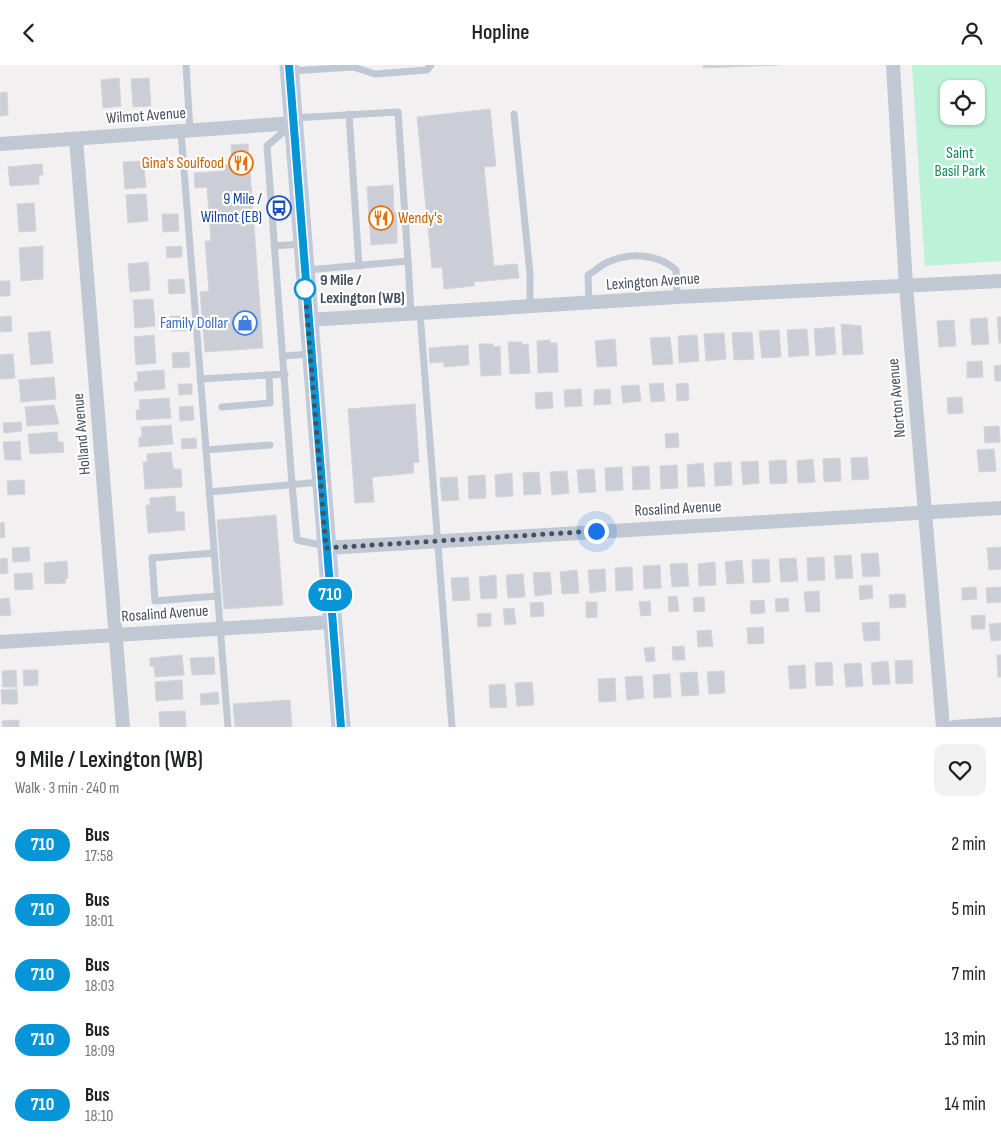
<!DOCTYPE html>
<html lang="en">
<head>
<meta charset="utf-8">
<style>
	body { margin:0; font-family:"Sofia Sans Condensed",sans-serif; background:#f2f2f2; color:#202124; height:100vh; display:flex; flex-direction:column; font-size:19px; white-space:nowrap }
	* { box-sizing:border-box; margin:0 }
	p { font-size:16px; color:#757577 }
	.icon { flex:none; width:28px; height:28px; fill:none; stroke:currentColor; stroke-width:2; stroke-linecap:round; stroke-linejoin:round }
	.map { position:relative; height:662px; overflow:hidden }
	.sheet { display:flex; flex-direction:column; background:#fff; flex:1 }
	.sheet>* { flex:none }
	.badge { padding:0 10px; border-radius:16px; font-size:18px; line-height:32px }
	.tools { position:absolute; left:940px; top:15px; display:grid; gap:10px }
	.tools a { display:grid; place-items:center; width:45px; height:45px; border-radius:10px; background:#fff; box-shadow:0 1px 4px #0004; font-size:25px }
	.you { position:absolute; width:25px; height:25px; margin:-12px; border:4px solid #fff; border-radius:50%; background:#1a73e8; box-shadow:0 0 0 8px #1a73e833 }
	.map>.badge { position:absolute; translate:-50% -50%; box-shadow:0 0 0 2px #fff }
	.round { display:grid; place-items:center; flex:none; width:52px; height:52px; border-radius:10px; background:#f2f2f2 }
	.headline { display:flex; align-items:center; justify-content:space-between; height:85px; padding:0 15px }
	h1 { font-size:24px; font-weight:600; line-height:38px }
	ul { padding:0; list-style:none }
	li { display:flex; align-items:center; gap:15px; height:65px; padding:0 15px }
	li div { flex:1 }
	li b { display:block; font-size:19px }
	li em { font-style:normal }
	li .badge { min-width:55px; font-weight:700; text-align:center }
	header { display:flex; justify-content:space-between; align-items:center; height:65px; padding:0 15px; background:#fff; font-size:22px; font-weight:600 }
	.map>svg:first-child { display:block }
</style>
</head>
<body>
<header><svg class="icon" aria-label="back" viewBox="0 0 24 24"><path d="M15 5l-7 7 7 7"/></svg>Hopline<svg class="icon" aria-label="person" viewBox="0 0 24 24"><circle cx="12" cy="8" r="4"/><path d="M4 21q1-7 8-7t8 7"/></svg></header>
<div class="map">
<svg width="1001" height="662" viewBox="0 0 1001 662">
	<rect width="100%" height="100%" fill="#f2f0f0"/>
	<path fill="#bcf2d7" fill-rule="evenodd" d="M912,0H1001V196L925,201ZM949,24H976V51H949Z"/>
	<g fill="#cbced6" stroke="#d3d5dc">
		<path d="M703,0H778L703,3Z"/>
		<path d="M119,13L121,41L103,43L101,15Z"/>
		<path d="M149,13L151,41L133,42L131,14Z"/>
		<path d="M7,27L8,50L0,51V28Z"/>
		<path d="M490,44L496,101L484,102L494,201L517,199L519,213L474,217V221L444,224L442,202L432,203L417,52Z"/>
		<path d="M248,79L263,283L205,287L200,227L209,226L205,176H211L207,122L195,123L194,108L223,106L222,100L232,99L231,80Z"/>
		<path d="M143,96L146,122L125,124L123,97Z"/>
		<path d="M42,99L43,110H39V119L10,121L8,102Z"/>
		<path d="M393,120L394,147H397V178L371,180L367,122Z"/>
		<path d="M146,129L148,156L128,158L126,130Z"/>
		<path d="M34,138L36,166L19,167L17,139Z"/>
		<path d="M162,149H178L179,166L163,167Z"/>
		<path d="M43,181V214L21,216L19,183Z"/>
		<path d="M182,181V192L167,193L166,182Z"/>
		<path d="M148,197L150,225L130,227L128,199Z"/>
		<path d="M184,214L185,228L169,229L168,215Z"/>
		<rect x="0" y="216" width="10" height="15"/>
		<path d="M153,234L155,261L135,263L133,235Z"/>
		<path d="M11,251L12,266L0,267V252Z"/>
		<path d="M170,251H187L188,266H171Z"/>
		<path d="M997,252H1001V278H999Z"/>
		<path d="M987,253L989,279L972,280L970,254Z"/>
		<path d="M954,255L956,281L939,282L937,256Z"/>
		<path d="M841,259L861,261L863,289L843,290Z"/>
		<path d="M834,262L836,289L816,291L814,264Z"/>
		<path d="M807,264L809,290L789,292L787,265Z"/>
		<path d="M779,265L781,292L762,293L759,266Z"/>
		<path d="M50,266L53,298L31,300L28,268Z"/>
		<path d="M752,267L754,294L734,295L732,268Z"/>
		<path d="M724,268L726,294L706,296L704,269Z"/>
		<path d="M154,270L156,298L136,300L134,272Z"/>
		<path d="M697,270L699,296L679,298L678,271Z"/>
		<path d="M670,272L673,299L653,300L650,273Z"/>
		<path d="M615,274L617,301L597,302L595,276Z"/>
		<path d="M550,275V278H557L558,307L538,308L537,276Z"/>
		<path d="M508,277H522V280L528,279L530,308L510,309Z"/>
		<path d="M479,279H493V282L500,281L501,310L481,311Z"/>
		<path d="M468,280L469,300L444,302V297L430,298L429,283Z"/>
		<path d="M189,287L190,302L173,303L172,288Z"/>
		<path d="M13,289L15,313L0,314V290Z"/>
		<path d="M982,296L983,312L967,313V297Z"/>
		<path d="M1001,300V316H995L994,301Z"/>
		<path d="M164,305L165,324L135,326L134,317H138L137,307Z"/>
		<path d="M54,312L56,334L21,337L19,315Z"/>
		<path d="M663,318L665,336L651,337L649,319Z"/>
		<path d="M688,318L689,335L677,336L676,319Z"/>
		<path d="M178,319H192V329L179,330Z"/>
		<path d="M639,320L641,336L623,338L621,321Z"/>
		<path d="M581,324L582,341L565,342L564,325Z"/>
		<path d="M610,324L611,339L594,340V325Z"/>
		<path d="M552,327L553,343L536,344L535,328Z"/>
		<path d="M962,332L963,348L948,349L947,333Z"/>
		<path d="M169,333L171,353L137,355L136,345H140L139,335Z"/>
		<path d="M415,339L419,397L413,398L414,408L372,412L374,437L355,438L348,344Z"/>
		<path d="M54,340L59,359L27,361L25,342Z"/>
		<path d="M193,341L194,355L180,356L179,342Z"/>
		<path d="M21,357L22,366L4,368L3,358Z"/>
		<path d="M171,360L173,379L139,382V372H142L141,362Z"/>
		<path d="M999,361L1000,377L985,378L984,362Z"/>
		<path d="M57,367L58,377H63L64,387L30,389L28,369Z"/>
		<path d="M678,368L679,382L666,383L665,369Z"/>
		<path d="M196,373L197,383L182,384L181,374Z"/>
		<path d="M20,376L21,395H5L3,377Z"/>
		<path d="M994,384L996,406L979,407L977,385Z"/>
		<path d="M171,387L173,404H181L182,422L145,424L143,397H147V389Z"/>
		<path d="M867,392L869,414L852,415L851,393Z"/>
		<path d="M840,393L841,416L824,417L823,394Z"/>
		<path d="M813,394L815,417L798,418L797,396Z"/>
		<path d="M786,395L787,418L770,419L769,396Z"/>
		<path d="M758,396L759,418L743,420L741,397Z"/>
		<path d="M731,397L732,420L715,421L714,398Z"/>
		<path d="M703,398L705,421L688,422L687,400Z"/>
		<path d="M677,400L678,423L661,424L660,401Z"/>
		<path d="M649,401L650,424L633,425L632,402Z"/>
		<path d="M622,402L623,425L606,426L605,403Z"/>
		<path d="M594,404L596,427L579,428L577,405Z"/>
		<path d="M567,406L569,428L552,430L550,407Z"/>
		<path d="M539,407L541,429L524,430L523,408Z"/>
		<path d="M512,408L513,431L496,432L495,410Z"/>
		<path d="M485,410L486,433L469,434L468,411Z"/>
		<path d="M457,412L459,435L442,436L440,413Z"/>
		<path d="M24,415L25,429L8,430L7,416Z"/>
		<path d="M175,431L176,447H184L185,465L148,468L146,440H150V433Z"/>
		<path d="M276,450L283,540L224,544L217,455Z"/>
		<path d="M4,457L5,472L0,473V458Z"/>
		<path d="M29,482L30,496L13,497L12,483Z"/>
		<path d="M1001,482V504L989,505L987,483Z"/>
		<path d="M878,488L880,511L863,512L861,489Z"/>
		<path d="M851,490L853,513L836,514L834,491Z"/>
		<path d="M824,492L825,515L808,516L807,493Z"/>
		<path d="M7,493L8,508L0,509V494Z"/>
		<path d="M796,493L798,516L781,517L779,494Z"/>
		<path d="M769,494L770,517L753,518L752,495Z"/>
		<path d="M742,495L744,518L727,519L725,497Z"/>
		<path d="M67,496L68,513L65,514L66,518L45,519L44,498Z"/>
		<path d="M715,497L716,520L699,521L698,499Z"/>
		<path d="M687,498L689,521L672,522L670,499Z"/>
		<path d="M660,500L661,523L644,524L643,501Z"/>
		<path d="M632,502L633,525L616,526L615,503Z"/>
		<path d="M605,504L606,526L590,528L588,505Z"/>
		<path d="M577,505L579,528L562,529L560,507Z"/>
		<path d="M550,507L552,529L535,531L533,508Z"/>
		<path d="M32,508L33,524L15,525L14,509Z"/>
		<path d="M523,509L525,532L508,533L506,510Z"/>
		<path d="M496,510L497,533L481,534L479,512Z"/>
		<path d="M468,512L470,535L453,536L451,513Z"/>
		<path d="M872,520L873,533L860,535L859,521Z"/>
		<path d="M976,522L977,534L962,535V523Z"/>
		<path d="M1001,522V537L987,538L986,523Z"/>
		<path d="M819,526L820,547H806L804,527Z"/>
		<path d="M905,529L906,542L890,543L889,530Z"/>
		<path d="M677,531L679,546L669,547L668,532Z"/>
		<path d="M704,532L705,546L694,547L693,533Z"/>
		<path d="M9,533L11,550L0,551V534Z"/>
		<path d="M788,533L789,546L776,547L775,534Z"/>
		<path d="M764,535L765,548L751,549L750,536Z"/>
		<path d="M650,536L651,550L641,551L639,537Z"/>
		<path d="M543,537L544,551L531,552L530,538Z"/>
		<path d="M586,537H597V552L586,553Z"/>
		<path d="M514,543L516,559L505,560L503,544Z"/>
		<path d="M491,548V561L478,562L477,549Z"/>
		<path d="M985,550V564H972L971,551Z"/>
		<path d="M879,557L880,575L864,576L862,558Z"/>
		<path d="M1001,558V575L991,576L989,559Z"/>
		<path d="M763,562L764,578L748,579L747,563Z"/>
		<path d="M711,565L713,581L698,582L697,566Z"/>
		<path d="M684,581L685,595H673L672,582Z"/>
		<path d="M654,582L655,596L646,597L644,583Z"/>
		<path d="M182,590L184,610L155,612L154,601H150V593Z"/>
		<path d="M997,590H1001V612H998Z"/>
		<path d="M214,592L215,609L192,610L190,593Z"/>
		<path d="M912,595L913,618L896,619L895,596Z"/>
		<path d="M888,596L890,619L873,620L871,598Z"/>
		<path d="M832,597L833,620L816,621L815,598Z"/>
		<path d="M861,598L863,621L846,622L844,599Z"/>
		<path d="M805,600L806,623L790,624L788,601Z"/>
		<path d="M16,605L17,622H3L2,606Z"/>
		<path d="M23,605H38V620L24,621Z"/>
		<path d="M724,606L725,628L709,629L707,607Z"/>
		<path d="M697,607L699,630L682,631L680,608Z"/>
		<path d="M670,609L671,632L654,633L653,610Z"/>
		<path d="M642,611L644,633L627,635L625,612Z"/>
		<path d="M615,613L616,636L599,637L598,614Z"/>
		<path d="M182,615L183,634L156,636L155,617Z"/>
		<path d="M532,617L534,640L517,641L515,618Z"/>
		<path d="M505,619L507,642L490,643L489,620Z"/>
		<path d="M17,624L18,639H2L1,625Z"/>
		<path d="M218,627L219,639L201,640L200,629Z"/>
		<path d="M290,635L292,662H235L233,639Z"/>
		<path d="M185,646L186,662H160L159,647Z"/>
		<path d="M19,655V662H3L2,656Z"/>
	</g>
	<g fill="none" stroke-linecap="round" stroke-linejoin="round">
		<g stroke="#c0c8d3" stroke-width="7">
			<path d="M186,0L190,66"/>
			<path d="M290,6L353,2L375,9L427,5L431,0"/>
			<path d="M349,49L359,201"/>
			<path d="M514,49L530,209V242"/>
			<path d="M294,53L398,47L408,196L307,205"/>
			<path d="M291,60L267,81L292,419L297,475L326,481"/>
			<path d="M181,67L228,662"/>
			<path d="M274,181L301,179"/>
			<path d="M408,196L411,248"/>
			<path d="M589,238L588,210C595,206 601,200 608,197C631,187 658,189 676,205L677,232"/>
			<path d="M420,248L452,662"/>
			<path d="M283,291L310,289"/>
			<path d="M200,314L285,309"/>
			<path d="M222,342L270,338L269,310"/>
			<path d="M206,385L270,380"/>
			<path d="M209,427L321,417"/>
			<path d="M214,488L152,493L155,536L217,531"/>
		</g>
		<g stroke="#c0c8d3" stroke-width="14">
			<path d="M893,0L906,221L943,662"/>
			<path d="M76,74L123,662"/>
			<path d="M0,79L294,58"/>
			<path d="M308,255L677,232L1001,216"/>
			<path d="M326,483L1001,443"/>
			<path d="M0,577L332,557"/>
			<path d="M954,662L1001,659"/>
		</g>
		<path stroke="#c1cada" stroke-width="19" d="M289,0L341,662"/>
	</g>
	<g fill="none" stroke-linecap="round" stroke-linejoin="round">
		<g stroke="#fff" stroke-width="11">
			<path id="line" d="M289,0L341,662"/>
		</g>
		<use href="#line" stroke="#0696d7" stroke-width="8"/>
		<path stroke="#46505f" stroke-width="5" stroke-dasharray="0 9" d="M305,224L326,483L596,466"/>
	</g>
	<defs>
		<g id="restaurant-ring" transform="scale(1.25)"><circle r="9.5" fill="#fff" stroke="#e8710a" stroke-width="1.5"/><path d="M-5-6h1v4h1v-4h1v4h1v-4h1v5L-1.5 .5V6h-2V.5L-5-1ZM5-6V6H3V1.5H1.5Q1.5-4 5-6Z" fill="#e8710a"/></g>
		<g id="bus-ring" transform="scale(1.25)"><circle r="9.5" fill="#fff" stroke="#1a4fb4" stroke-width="1.5"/><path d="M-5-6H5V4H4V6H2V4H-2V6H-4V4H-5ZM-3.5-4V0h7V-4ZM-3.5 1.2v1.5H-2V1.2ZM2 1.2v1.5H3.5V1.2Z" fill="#1a4fb4"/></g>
		<g id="shop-ring" transform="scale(1.25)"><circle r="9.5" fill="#fff" stroke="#3f7fe0" stroke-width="1.5"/><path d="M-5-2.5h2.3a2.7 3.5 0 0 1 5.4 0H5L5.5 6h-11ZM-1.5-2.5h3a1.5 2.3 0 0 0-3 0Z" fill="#3f7fe0"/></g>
	</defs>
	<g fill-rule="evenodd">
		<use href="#restaurant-ring" x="241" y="98"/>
		<use href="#bus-ring" x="279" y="143"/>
		<use href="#restaurant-ring" x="381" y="153"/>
		<use href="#shop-ring" x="245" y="258"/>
	</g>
	<circle fill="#fff" stroke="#0696d7" stroke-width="2.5" cx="305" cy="224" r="10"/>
	<g text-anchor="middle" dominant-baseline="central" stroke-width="4.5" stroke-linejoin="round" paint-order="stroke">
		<g font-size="16" fill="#46505f" stroke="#fff">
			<text transform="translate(146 51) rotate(-4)">Wilmot Avenue</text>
			<text transform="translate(653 217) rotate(-4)">Lexington Avenue</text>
			<text transform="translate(897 333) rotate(-95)">Norton Avenue</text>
			<text transform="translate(82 369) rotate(-95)">Holland Avenue</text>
			<text transform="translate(678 444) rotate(-3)">Rosalind Avenue</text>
			<text transform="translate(165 549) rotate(-4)">Rosalind Avenue</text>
		</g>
		<g font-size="16" fill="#11865a" stroke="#fff">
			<text x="960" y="88">Saint<tspan x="960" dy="18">Basil Park</tspan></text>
		</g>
		<g font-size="16" fill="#c56008" stroke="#fff" text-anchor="end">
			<text x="224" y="98">Gina's Soulfood</text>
			<text x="398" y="153" text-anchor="start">Wendy's</text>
		</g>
		<g font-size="16" fill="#164399" stroke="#fff" text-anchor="end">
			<text x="262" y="134">9 Mile /<tspan x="262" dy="18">Wilmot (EB)</tspan></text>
		</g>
		<g font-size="16" font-weight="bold" fill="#46505f" stroke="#fff" text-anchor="start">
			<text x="320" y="215">9 Mile /<tspan x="320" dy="18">Lexington (WB)</tspan></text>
		</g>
		<g font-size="16" fill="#366cbe" stroke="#fff" text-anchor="end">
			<text x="228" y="258">Family Dollar</text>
		</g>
	</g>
</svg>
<div class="tools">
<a><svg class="icon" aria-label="locate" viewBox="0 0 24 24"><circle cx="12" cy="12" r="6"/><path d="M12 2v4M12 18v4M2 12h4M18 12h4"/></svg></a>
</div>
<div class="you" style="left:596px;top:466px"></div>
<b class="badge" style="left:330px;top:530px;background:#0696d7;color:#fff">710</b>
</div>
<section class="sheet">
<div class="headline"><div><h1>9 Mile / Lexington (WB)</h1><p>Walk · 3 min · 240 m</p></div><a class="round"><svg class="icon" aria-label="heart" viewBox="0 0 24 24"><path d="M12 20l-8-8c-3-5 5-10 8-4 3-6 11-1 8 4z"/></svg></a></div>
<ul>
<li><span class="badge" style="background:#0696d7;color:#fff">710</span><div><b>Bus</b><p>17:58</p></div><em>2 min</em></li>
<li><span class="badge" style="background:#0696d7;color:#fff">710</span><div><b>Bus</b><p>18:01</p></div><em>5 min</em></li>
<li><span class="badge" style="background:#0696d7;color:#fff">710</span><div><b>Bus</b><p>18:03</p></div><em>7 min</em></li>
<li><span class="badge" style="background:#0696d7;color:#fff">710</span><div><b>Bus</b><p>18:09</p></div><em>13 min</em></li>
<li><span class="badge" style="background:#0696d7;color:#fff">710</span><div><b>Bus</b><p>18:10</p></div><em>14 min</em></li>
</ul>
</section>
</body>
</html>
